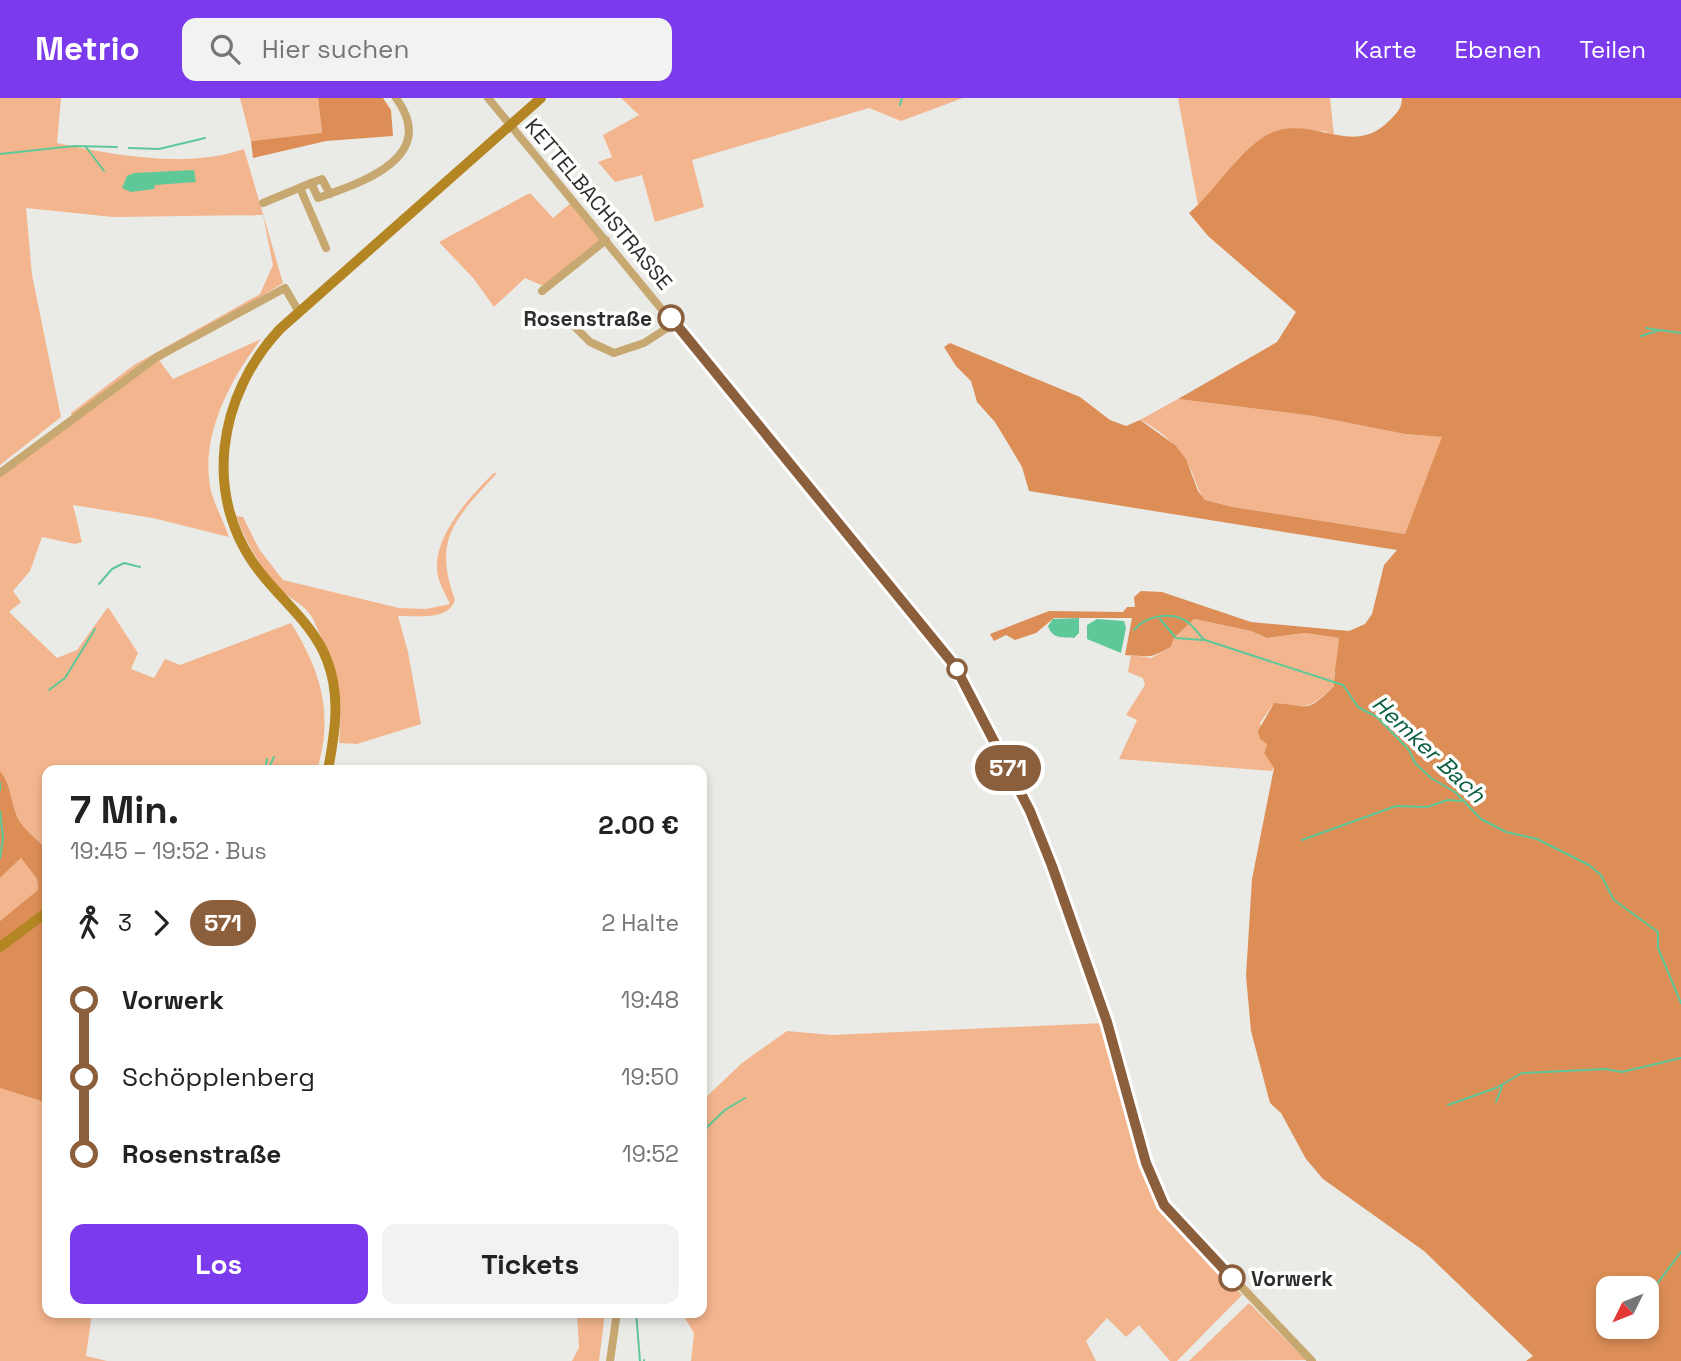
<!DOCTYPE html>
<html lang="de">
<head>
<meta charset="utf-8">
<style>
	body { margin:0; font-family:"Space Grotesk",sans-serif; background:#f2f2f2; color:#222; height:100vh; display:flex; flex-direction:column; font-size:26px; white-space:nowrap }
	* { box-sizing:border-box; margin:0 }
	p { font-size:23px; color:#767676 }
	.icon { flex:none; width:38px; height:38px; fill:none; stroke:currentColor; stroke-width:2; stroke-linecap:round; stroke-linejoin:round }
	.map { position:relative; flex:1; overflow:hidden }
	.side { position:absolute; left:42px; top:667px; width:665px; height:553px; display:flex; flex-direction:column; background:#fff; border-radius:14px; box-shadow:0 4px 10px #0003 }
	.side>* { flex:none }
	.badge { padding:0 14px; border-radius:23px; font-size:24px; line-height:46px }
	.needle { width:46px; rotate:227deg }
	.controls { position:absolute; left:1596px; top:1178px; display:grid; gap:14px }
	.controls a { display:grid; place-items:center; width:63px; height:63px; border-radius:14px; background:#fff; box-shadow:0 4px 10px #0003; font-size:35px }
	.map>.badge { position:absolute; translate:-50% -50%; box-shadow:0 0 0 4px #fff }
	.legs { display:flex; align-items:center; gap:10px; height:77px; padding:0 28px; font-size:23px }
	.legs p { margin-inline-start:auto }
	.overview { display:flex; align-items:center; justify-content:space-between; height:119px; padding:0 28px }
	h1 { font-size:38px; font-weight:700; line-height:52px }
	.action { display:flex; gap:14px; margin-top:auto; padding:14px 28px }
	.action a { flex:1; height:80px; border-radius:14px; background:#7c3aed; color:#fff; font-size:28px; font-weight:700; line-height:80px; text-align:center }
	.action a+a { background:#f2f2f2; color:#222 }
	ul { padding:0 28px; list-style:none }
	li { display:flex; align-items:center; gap:24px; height:77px; font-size:26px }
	li i { display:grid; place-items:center; width:10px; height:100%; margin:0 9px; background:currentColor }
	li i::after { content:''; width:18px; height:18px; margin:-9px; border:5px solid; border-radius:50%; background:#fff }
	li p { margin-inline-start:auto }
	li:first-child i { background:linear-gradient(#0000 50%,currentColor 0) }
	li:last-child i { background:linear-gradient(currentColor 50%,#0000 0) }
	header { display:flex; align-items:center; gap:42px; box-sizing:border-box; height:98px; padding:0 35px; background:#7c3aed; color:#fff }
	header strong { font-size:33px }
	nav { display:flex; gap:38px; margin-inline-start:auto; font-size:24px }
	.search { width:490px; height:63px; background:#f2f2f2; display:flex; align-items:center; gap:18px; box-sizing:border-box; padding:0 24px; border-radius:14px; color:#767676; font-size:26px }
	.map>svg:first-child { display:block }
</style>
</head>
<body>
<header>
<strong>Metrio</strong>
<div class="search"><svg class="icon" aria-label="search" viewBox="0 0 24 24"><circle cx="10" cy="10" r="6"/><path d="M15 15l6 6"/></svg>Hier suchen</div>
<nav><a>Karte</a><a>Ebenen</a><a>Teilen</a></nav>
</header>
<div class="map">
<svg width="1681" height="1263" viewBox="0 0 1681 1263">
	<rect width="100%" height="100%" fill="#eaeae6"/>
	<g fill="#f3b58d">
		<path d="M0,0H61L57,45C115,57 186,71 244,51L283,185L72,318L71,315L134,267L260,196L273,167L263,117L113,119L26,110L32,177L61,319L0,367Z"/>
		<path d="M240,0H318L322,36L251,43Z"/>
		<path d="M621,0H963L901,23L869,10L692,62L704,109L655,124L642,77L615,84L598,64L612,59L603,37L639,17Z"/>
		<path d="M1178,0H1330L1334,38L1324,33L1264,42L1240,60L1198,108Z"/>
		<path d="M530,95L553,120L572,104L606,142L548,190L525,180L494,209L474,181L439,144Z"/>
		<path d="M261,241C230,282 199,339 211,393C215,408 224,424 229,439L153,420L73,407L82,444L75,446L42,439L30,473L13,493L21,504L9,514L57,560L77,552L108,509L138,555L131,571L154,580L165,561L180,567L291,525C321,573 334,616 317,672H47V752C39,743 27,734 20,724C10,707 13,689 0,673V379L158,261L173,281Z"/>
		<path d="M1178,301L1313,318L1405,336L1443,339L1405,436L1233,409L1205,402C1197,392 1196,383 1191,372C1181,350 1161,332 1140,322Z"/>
		<path d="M494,375H497C456,420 432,440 455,502C448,524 415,517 398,518L408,554L421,626L357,646L339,645C344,585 336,572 313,521C307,508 290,501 281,492C261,471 247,446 236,418L243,419L259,451L283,482L399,510L426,511L450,506C445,495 437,482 437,471C435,436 471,397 494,375Z"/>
		<path d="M1193,521L1251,533L1267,540L1305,535L1339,540L1340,562L1334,575V588C1310,611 1305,611 1274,605L1260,625L1267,646L1264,655L1274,669L1272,673L1119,661L1137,622L1126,617L1145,587L1143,580L1128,574L1131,557L1151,560L1171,549L1174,540Z"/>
		<path d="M21,760L37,781L38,793L0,823V780Z"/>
		<path d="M1104,925L1156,1107L1242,1197L1177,1263H1170L1139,1227L1126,1239L1107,1220L1086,1243L1096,1263H691L694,1235L682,1215L702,1214V1003L742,965L787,933L832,937Z"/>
		<path d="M0,990L47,1005V1214L92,1215L86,1258L107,1263H0Z"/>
		<path d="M1249,1205L1306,1262L1189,1263Z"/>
		<path d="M577,1215H605L599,1263H572L579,1250Z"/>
	</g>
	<g fill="#dd8e57" fill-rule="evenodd">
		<path d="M318,0H383L391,12L393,38L326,43L253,60L251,43L322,35Z"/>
		<path d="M1402,0H1681V1263H1526L1533,1258L1424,1153L1323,1081L1306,1061L1281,1015L1270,1005L1251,933L1246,878L1252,781L1274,670L1264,655L1267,646L1260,641L1258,633L1274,605C1309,607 1305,617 1334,588C1334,571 1338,557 1339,540L1305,535L1267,540L1251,533L1194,521L1174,540L1171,549C1146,562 1151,558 1125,557L1132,520H1054L1036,535L1015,542L1006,537L994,543L990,536L1049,513L1123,514L1127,509H1135L1134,499L1141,493L1162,494L1251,524L1349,533L1365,526L1372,516L1384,467L1397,452L1029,393L1022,369L1009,347L995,324L977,304L971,283L956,268L944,249L950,245L1080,299L1110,322L1126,328L1140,322L1175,347L1186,361L1198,393L1205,402L1233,409L1405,436L1442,339L1405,336L1313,318L1178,301L1277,244L1296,214L1208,138L1189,115C1216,94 1248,36 1284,31C1323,25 1356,57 1390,22C1397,15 1402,10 1402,0ZM1647,1190V1228H1608V1190Z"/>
		<path d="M0,673C13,689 10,707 20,724C27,734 39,743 47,752V1005L0,990V823L38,792L37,781L21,760L0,780Z"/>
	</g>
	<g fill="#5fc899">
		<path d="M194,72L196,84L155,87L154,91L131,94L122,90L127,78L134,75Z"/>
		<path d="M1079,520V535L1074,540C1062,539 1052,541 1048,528L1053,521Z"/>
		<path d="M1097,521L1124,523L1126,530L1121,555L1087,541V527Z"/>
	</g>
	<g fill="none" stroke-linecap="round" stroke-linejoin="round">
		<g stroke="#5fc899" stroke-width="2">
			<path d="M900,7L902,0"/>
			<path d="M86,49L104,73"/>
			<path d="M129,50L159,51L205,40"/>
			<path d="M0,56L74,48L117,49"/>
			<path d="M1646,230L1658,232"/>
			<path d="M1641,238L1660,232L1681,235"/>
			<path d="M99,486L112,471L124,465L140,469"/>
			<path d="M1160,521L1176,540L1203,542"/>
			<path d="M1134,532C1146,517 1175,512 1190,526C1196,531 1199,538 1205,542L1343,587L1358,609L1377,619L1409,652L1415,665L1431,680L1455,694L1481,721L1506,734L1537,741L1589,767L1601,777L1614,802L1658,834V850L1681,905"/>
			<path d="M49,592L65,580L95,531"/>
			<path d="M265,672L267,661"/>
			<path d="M268,672L274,659"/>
			<path d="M0,692V685"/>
			<path d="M0,713L3,740L0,760"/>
			<path d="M1302,742L1396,708L1427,709L1448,702L1461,703"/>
			<path d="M1496,1004L1502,988"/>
			<path d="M1448,1007L1496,990L1522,975L1605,971L1622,974L1681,960"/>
			<path d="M702,1034L725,1012L745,1000"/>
			<path d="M1647,1199L1681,1154"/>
			<path d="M636,1214L640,1263"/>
			<path d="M644,1262V1263"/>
		</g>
		<g stroke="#c7a871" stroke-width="8">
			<path d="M488,0L955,568L1029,713L1052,768L1083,850L1146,1065L1164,1107L1312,1263"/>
			<path d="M311,85L322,81L330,96"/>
			<path d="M300,90L326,150"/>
			<path d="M263,105L311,85L318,100C360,85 440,60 396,0"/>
			<path d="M542,193L606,142"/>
			<path d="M574,228L590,244L614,255L644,245L675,225"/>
			<path d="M0,375L157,259L285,190L299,214"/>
			<path d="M610,1263L617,1214"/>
		</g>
		<g stroke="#b48623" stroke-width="10">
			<path d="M328,672C335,635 341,598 327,562C314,527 282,503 260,474C201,399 218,297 280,231L541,0"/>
			<path d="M0,849L47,814"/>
		</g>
	</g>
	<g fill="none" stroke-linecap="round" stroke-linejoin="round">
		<g stroke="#fff" stroke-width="16">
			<path id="line-1" d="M671,220L955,568L1030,713L1052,768L1107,924L1146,1065L1164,1107L1232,1180"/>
		</g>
		<use href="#line-1" stroke="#8b5e3c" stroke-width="10"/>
	</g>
	<g fill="#fff" stroke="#8b5e3c" stroke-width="3.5">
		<circle cx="671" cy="220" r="12"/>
		<circle cx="957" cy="571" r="9"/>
		<circle cx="1232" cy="1180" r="12"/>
	</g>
	<g text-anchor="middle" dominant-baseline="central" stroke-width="7" stroke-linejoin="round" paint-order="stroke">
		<g font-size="21" fill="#2e2e2c" stroke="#fffffe">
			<text transform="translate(599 106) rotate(50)">KETTELBACHSTRASSE</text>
		</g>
		<g font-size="21" font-weight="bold" fill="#2e2e2c" stroke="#fffffe" text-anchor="end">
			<text x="652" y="220">Rosenstraße</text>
			<text x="1251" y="1180" text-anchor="start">Vorwerk</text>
		</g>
		<g font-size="23" font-style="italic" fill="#0b5f40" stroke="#fffffe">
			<text transform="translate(1429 651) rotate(43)">Hemker Bach</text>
		</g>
	</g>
</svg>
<div class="controls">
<a><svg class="needle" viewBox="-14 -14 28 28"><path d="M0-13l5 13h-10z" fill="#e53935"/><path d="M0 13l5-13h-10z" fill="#767676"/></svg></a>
</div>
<b class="badge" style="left:1008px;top:670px;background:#8b5e3c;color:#fff">571</b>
<section class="side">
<div class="overview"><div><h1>7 Min.</h1><p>19:45 – 19:52 · Bus</p></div><b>2.00 €</b></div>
<div class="legs"><svg class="icon" aria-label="walk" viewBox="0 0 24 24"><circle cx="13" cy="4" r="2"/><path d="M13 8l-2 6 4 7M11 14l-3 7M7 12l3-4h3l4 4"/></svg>3<svg class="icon" aria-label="forward" viewBox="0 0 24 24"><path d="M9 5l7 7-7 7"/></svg><b class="badge" style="background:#8b5e3c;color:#fff">571</b><p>2 Halte</p></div>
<ul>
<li><i style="color:#8b5e3c"></i><b>Vorwerk</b><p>19:48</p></li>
<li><i style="color:#8b5e3c"></i><span>Schöpplenberg</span><p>19:50</p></li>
<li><i style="color:#8b5e3c"></i><b>Rosenstraße</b><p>19:52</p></li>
</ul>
<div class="action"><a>Los</a><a>Tickets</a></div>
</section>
</div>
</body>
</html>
